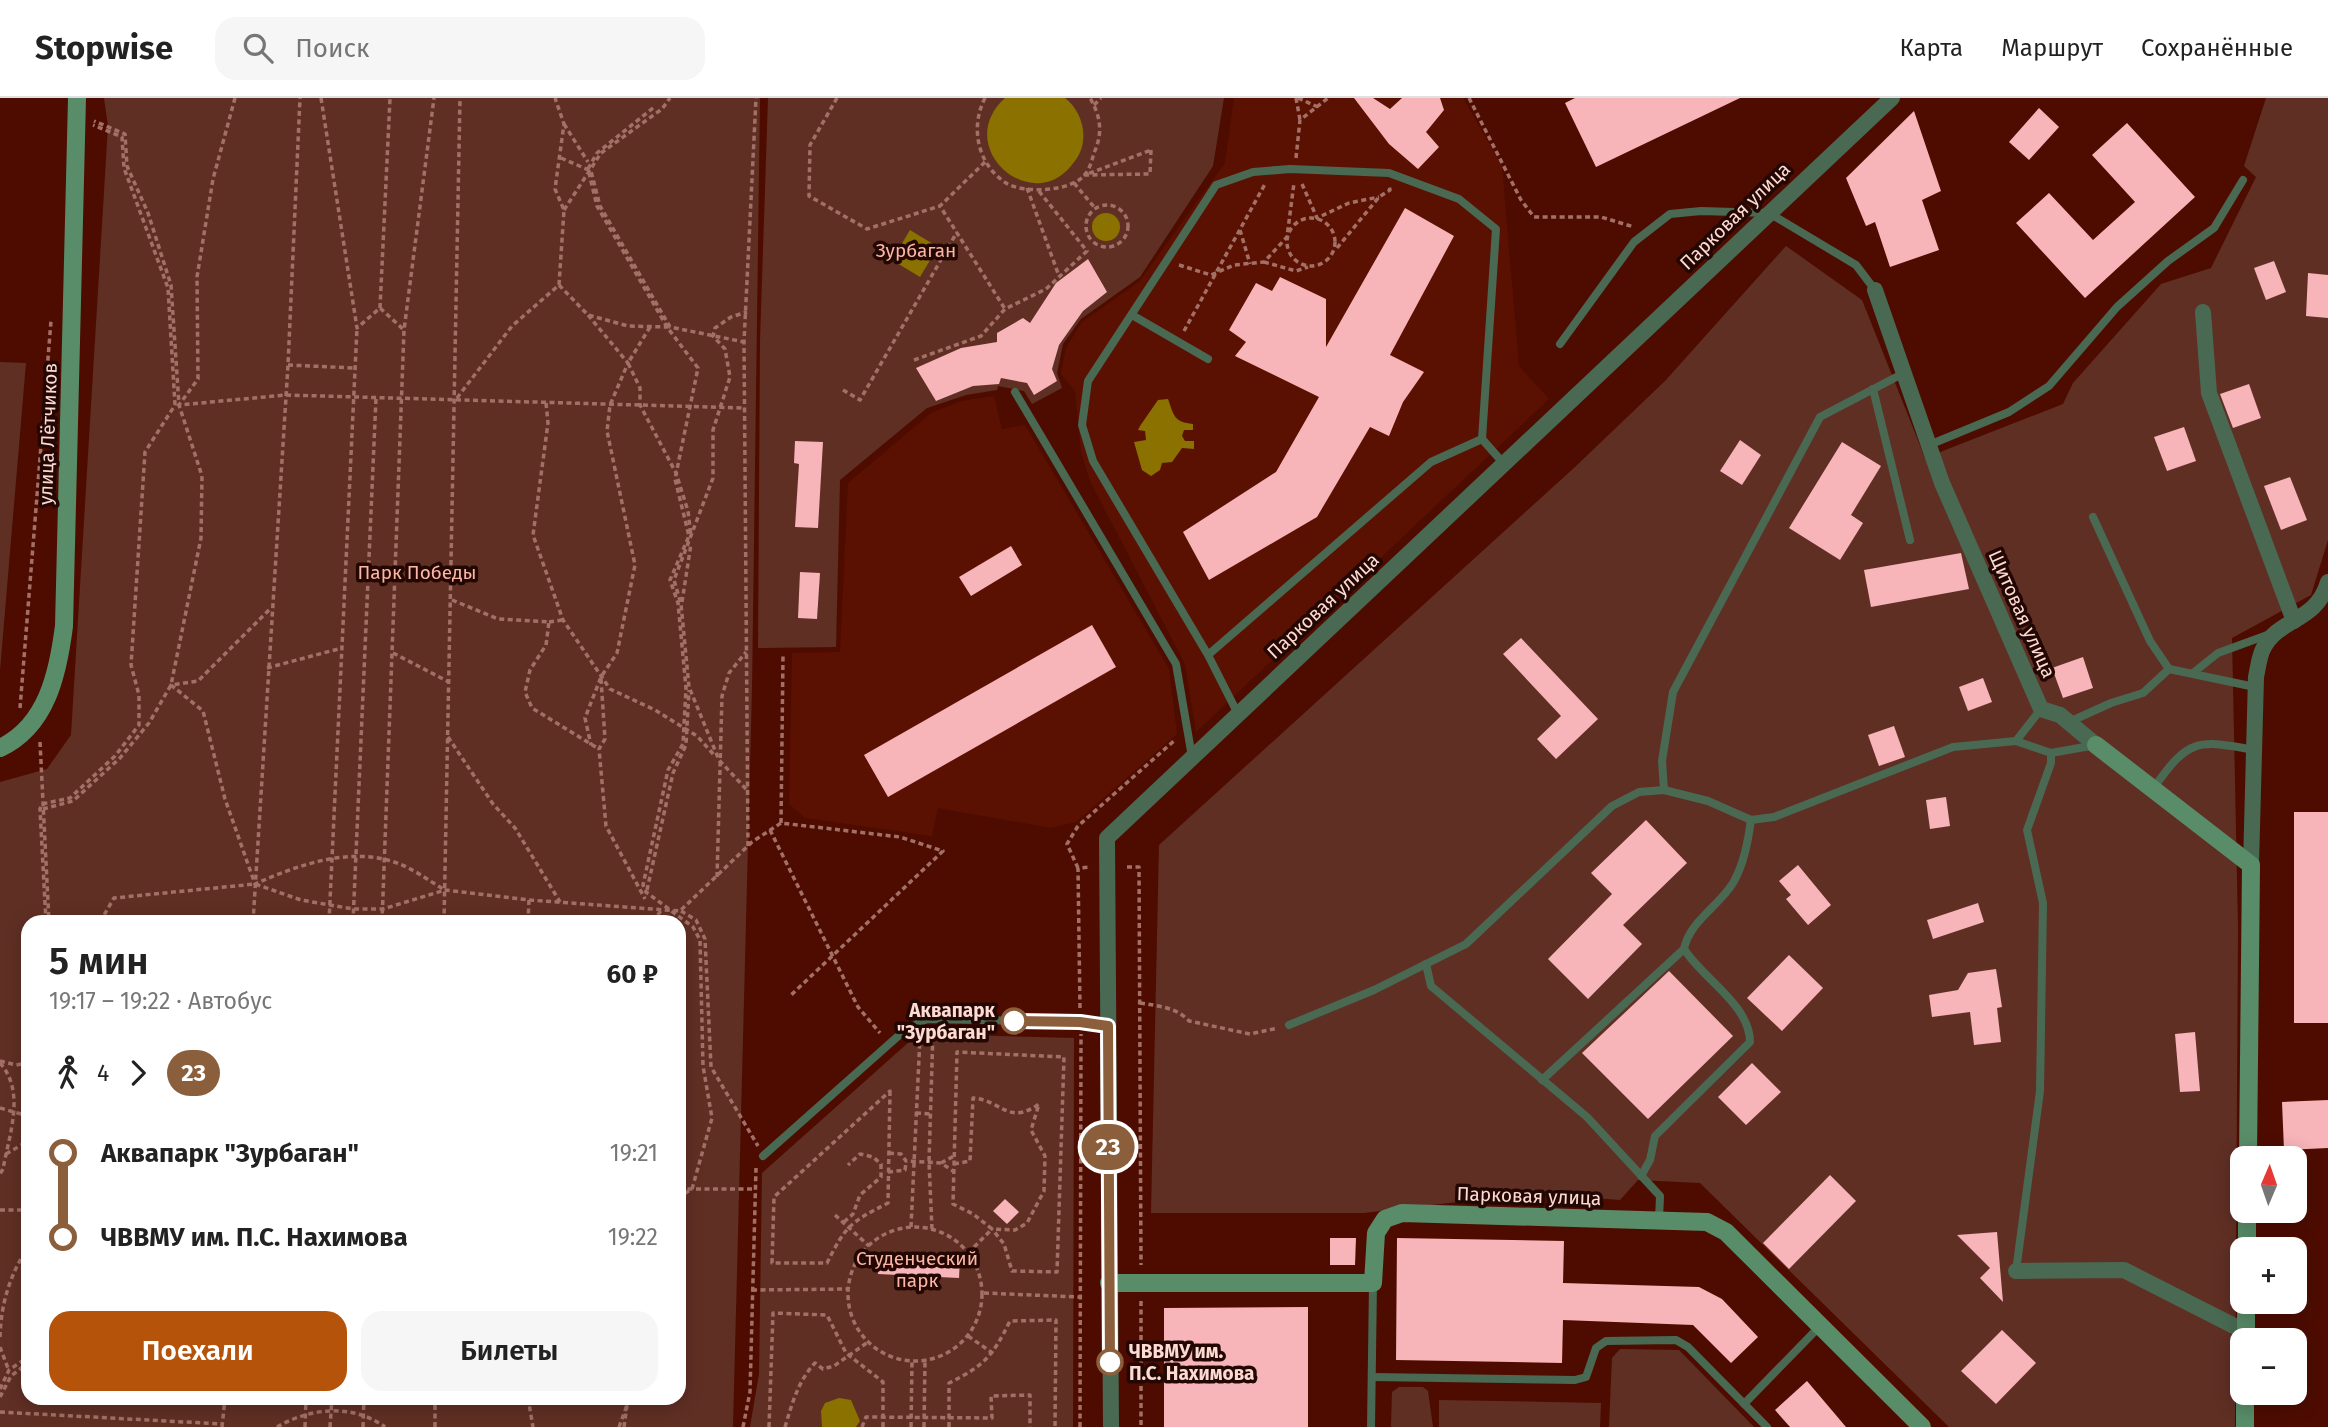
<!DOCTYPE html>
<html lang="ru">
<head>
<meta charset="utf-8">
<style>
	body { margin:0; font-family:"Fira Sans",sans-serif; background:#f6f6f6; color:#222; height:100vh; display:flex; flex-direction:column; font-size:26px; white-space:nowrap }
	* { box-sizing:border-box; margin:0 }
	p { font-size:23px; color:#767676 }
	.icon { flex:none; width:38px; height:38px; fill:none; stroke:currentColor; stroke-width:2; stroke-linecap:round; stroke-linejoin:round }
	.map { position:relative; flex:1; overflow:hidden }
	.sheet { position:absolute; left:21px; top:817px; width:665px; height:490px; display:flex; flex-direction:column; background:#fff; border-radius:21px; box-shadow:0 4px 18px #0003 }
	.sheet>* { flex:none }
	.badge { padding:0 14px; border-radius:23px; font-size:24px; line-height:46px }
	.needle { width:46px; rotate:2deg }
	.fabs { position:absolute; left:2230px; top:1048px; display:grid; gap:14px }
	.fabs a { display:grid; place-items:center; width:77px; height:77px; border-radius:14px; background:#fff; box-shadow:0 4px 18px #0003; font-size:35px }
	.map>.badge { position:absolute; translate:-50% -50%; box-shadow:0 0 0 4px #fff }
	.legs { display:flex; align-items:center; gap:10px; height:77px; padding:0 28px; font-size:23px }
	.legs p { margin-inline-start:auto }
	.summary { display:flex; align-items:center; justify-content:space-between; height:119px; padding:0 28px }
	h1 { font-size:38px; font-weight:600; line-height:52px }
	.primary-button { display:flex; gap:14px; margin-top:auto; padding:14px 28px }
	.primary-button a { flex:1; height:80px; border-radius:21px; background:#b45309; color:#fff; font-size:28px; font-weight:600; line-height:80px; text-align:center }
	.primary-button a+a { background:#f6f6f6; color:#222 }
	ul { padding:0 28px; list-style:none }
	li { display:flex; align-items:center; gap:24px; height:84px; font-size:26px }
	li i { display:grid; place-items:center; width:10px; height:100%; margin:0 9px; background:currentColor }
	li i::after { content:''; width:18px; height:18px; margin:-9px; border:5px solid; border-radius:50%; background:#fff }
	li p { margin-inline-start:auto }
	li:first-child i { background:linear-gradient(#0000 50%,currentColor 0) }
	li:last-child i { background:linear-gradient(currentColor 50%,#0000 0) }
	header { display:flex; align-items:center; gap:42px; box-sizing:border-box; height:98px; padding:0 35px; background:#fff; border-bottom:2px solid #e0e0e0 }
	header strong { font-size:33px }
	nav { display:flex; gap:38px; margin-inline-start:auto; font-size:24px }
	.search { width:490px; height:63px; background:#f6f6f6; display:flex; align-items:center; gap:18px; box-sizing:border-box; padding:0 24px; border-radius:21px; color:#767676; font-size:26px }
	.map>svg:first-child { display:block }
</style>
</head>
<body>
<header>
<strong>Stopwise</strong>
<div class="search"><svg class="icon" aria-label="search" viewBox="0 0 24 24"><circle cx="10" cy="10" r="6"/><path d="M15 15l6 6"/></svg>Поиск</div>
<nav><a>Карта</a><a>Маршрут</a><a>Сохранённые</a></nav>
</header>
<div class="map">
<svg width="2328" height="1329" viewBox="0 0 2328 1329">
	<rect width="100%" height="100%" fill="#4e0c01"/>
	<g fill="#5b1102">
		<path d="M1234,0H1463L1502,68L1519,268L1549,301L1196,634L1185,566L1090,383L1081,354L1075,293L1061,276L1066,250L1082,224L1139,184L1225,65Z"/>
		<path d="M994,298L1002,331L1025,327L1169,571L1177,636L1076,724L1051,730L938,710L932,738L805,720L789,706L792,555L840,554L848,385L931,315L961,303Z"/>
	</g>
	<g fill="#602f24" fill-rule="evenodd">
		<path d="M104,0H760L752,590L733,1329H0V684L47,671L71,637L108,28ZM28,824H679V1300H28Z"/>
		<path d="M768,0H1224L1213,68L1140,179L1081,221L1063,246L1057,275L1062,290L1032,306L1024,293L998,288L997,292L966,297L927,310L840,382L836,549L758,550L760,243Z"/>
		<path d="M2266,0H2328V442L2311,497L2232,540L2238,830L2235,1329H1949L1700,1085L1638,1082L1620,1102L1534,1095L1364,1115H1151L1159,747L1575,369L1665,283L1786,148L1862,202L1925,360L2063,306L2073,285L2161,186L2211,170L2256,79L2244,68Z"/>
		<path d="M0,264L26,265L0,572Z"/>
		<path d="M918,936L1074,940L1073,1329H750L759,1276L762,1075Z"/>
		<path d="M1620,1251L1679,1252L1754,1329H1609L1612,1260Z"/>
		<path d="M1399,1289H1423L1428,1293L1433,1329H1391L1392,1294Z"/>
		<path d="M1439,1302L1601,1305L1600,1329H1439Z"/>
	</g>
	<g fill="#8b7100">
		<path d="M1005,0H1065C1078,10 1085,27 1083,43C1082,53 1077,61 1071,68C1030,118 952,48 1005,0Z"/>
		<circle cx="1106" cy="129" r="14"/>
		<path d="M910,132L938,149L920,179L892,162Z"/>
		<path d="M1168,301C1174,318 1174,324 1193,326V332H1184L1182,338L1185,343H1194V351L1182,350L1172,364L1162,365L1160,372L1151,378L1142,372L1134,344L1146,342L1145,333L1138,332L1140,328L1158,302Z"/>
		<path d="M839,1300L851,1302L860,1323L856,1329H822L821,1313L825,1305Z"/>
	</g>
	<g fill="#f7b4b9">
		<path d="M1354,0H1373L1390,11L1402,0H1440L1444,12L1426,34L1439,49L1418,71L1389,46Z"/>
		<path d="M1575,0H1740L1596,69L1565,5Z"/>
		<path d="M2039,10L2059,29L2029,62L2009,44Z"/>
		<path d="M1914,13L1941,93L1922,102L1939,152L1890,169L1875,124L1866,128L1846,80Z"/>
		<path d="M2127,25L2195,99L2085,200L2016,125L2049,95L2093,142L2135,104L2092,57Z"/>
		<path d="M1405,110L1454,138L1390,257L1424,274L1403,304L1389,338L1370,329L1317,419L1209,482L1183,434L1276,374L1319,299L1235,258L1246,244L1229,232L1256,185L1272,193L1280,179L1326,201V249Z"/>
		<path d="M1088,161L1107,194L1083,213L1059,247L1052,271L1057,283L1034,297L1027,285L1001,280L999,286L973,288L936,303L916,270L961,250L997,244V235L1023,220L1030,225L1056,185Z"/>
		<path d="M2274,163L2286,194L2266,202L2254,170Z"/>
		<path d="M2308,175L2328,177V220L2306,218Z"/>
		<path d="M2249,286L2261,320L2233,330L2220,296Z"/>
		<path d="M2184,329L2196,363L2167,373L2154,339Z"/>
		<path d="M1740,342L1761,357L1742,387L1720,373Z"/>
		<path d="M795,343L823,344L818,430L795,429L799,366L794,365Z"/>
		<path d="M1842,344L1881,368L1851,417L1863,425L1840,462L1789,430Z"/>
		<path d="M2290,379L2307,422L2281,432L2264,388Z"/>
		<path d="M1011,448L1022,467L971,498L959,479Z"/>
		<path d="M1961,455L1969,491L1871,509L1864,472Z"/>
		<path d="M800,474L820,475L817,521L798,520Z"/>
		<path d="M1092,527L1116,569L888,699L864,657Z"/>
		<path d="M1521,540L1598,621L1556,661L1537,641L1561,618L1503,556Z"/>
		<path d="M2083,559L2093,590L2063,600L2052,570Z"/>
		<path d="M1983,580L1992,604L1968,613L1959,589Z"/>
		<path d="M1894,628L1905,659L1879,668L1868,637Z"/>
		<path d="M1946,699L1950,728L1930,731L1926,702Z"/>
		<rect x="2294" y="714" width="34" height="211"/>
		<path d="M1646,722L1687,765L1623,827L1642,846L1588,901L1548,861L1612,796L1591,775Z"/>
		<path d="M1798,767L1831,807L1808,827L1786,801L1791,797L1779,783Z"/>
		<path d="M1978,805L1984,824L1933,841L1927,822Z"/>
		<path d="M1789,857L1823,890L1782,933L1747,900Z"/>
		<path d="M1996,871L2002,909L1997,910L2001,944L1974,947L1970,914L1932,919L1929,897L1958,892L1968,875Z"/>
		<path d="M1669,873L1733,938L1648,1021L1582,955Z"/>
		<path d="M2195,934L2200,993L2180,994L2175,936Z"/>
		<path d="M1752,965L1781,994L1746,1027L1718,999Z"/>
		<path d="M2328,1002V1050L2284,1052L2282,1004Z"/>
		<path d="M1830,1077L1856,1103L1789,1171L1763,1145Z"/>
		<path d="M1005,1101L1019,1114L1007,1126L993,1113Z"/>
		<path d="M1997,1134L2001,1181L2003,1204L1980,1180L1990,1170L1957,1137Z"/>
		<path d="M1330,1140H1356L1355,1167H1330Z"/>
		<path d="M1397,1140L1564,1143L1563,1185L1699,1189L1722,1201L1758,1239L1731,1265L1693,1227L1563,1222L1562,1265L1396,1262Z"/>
		<path d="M879,1155L960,1160L959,1180L878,1176Z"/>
		<path d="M1308,1209V1329H1164V1210Z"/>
		<path d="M2002,1232L2036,1265L1996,1306L1961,1273Z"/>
		<path d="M1807,1283L1846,1329H1790L1775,1312Z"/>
	</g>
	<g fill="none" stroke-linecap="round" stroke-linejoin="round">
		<g stroke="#a37067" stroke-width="3.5" stroke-dasharray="5 3.5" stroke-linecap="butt">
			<path d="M235,0L213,81L197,179L198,281L179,307L286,297L745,310"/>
			<path d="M321,0L357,230L380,210L404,232"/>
			<path d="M837,0L810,47L809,98L867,131L940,108"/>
			<path d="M985,0C970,29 977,66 1006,85C1023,96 1074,94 1086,75C1090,70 1092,62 1094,55C1103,35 1101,19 1090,0"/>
			<path d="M1296,0L1300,22"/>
			<path d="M1298,0L1318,9"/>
			<path d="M1469,0L1521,102L1534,119H1601L1634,129"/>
			<path d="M1094,7L1101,0"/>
			<path d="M653,10L597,55L588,71L597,108L667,229L698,270L675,381L689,438L670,482L678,505L686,590L683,646L668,672L643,787L646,794L693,829L700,842L703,968L712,1020L692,1091L679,1099"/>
			<path d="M564,26L588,64"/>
			<path d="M1151,52L1150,76L1085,77Z"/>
			<path d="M561,60L591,73L600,108L670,229L744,244"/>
			<path d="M1296,60L1300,22L1328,0"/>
			<path d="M985,64L940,108L1005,211"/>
			<path d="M1074,85L1095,110"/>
			<path d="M1302,86L1317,120L1349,105L1379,99"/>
			<path d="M1027,90L1059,178"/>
			<circle cx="1107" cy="128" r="21"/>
			<path d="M564,112L601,55L662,11L670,0"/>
			<circle cx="1311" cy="144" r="24"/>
			<path d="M1240,132L1250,166"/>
			<path d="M1337,150L1379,99L1390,92L1389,87"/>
			<path d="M1264,164L1296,173L1308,169"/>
			<path d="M1179,167L1211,177L1234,167L1264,164L1287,139L1294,85"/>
			<path d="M559,187L588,217L628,228L668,229"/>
			<path d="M380,210L390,0"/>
			<path d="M588,217L628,265L610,307L607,333L635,467L617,555L601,579L585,620L591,647"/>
			<path d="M650,229L628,265L640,290V307L676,375L688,413L691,438"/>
			<path d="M1184,233L1265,86"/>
			<path d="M914,262L981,238L1005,211L1046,191L1087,153L1038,92"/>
			<path d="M288,267L355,270"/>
			<path d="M843,292L860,302L957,134"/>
			<path d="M457,300L512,228L559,187L564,112L555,91L564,26L555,0"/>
			<path d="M546,305L548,325L533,437L563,522L610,591L655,612L697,638L715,658"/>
			<path d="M452,502L498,521L549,524L546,547L530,572L525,594L532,610L599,651"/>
			<path d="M682,504L691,446"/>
			<path d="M269,512L198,583L171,587L203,613L225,701L255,786C298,767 350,748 397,765C414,771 429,783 445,792"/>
			<path d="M549,524L563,522"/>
			<path d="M393,555L449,584"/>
			<path d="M267,570L342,550"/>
			<path d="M601,581L605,641L599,651L606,728L645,801"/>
			<path d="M20,610L51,223"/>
			<path d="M448,639L493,706L515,730L560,804"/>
			<path d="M40,644L49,824"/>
			<path d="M746,691L719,662L689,589L681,506L674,482L713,380V332L730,279L725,251L713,238L715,230L731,219L747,214"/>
			<path d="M43,711L73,703L120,660L149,625L171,587L201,440L202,378L179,307L171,187L148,115L127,68L125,36L94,23"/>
			<path d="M781,725L783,558"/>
			<path d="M770,732L858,909L880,935"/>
			<path d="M748,748L744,244L756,0"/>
			<path d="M1127,769H1139L1141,1167"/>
			<path d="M1078,770L1067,746L1078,728L1175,642"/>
			<path d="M717,779L722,598L729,575L746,554"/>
			<path d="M647,792L673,675L686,647L689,592"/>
			<path d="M681,813L696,822L705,841L711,969L758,1048"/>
			<path d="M46,824L40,711L42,706L70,700L115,658L139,627V597L131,567L145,354L175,307L168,190L124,70L122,39L93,27"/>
			<path d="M100,824L114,800L255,786L301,802L353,811H383L445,792L529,802L680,813L752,744L781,725L900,739L943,753L789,899"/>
			<path d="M253,824L288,267L300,0"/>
			<path d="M329,824L357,230"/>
			<path d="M353,824L376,300"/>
			<path d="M382,824L404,232L434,0"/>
			<path d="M444,824L460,0"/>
			<path d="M528,824L529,802"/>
			<path d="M653,824L662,811"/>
			<path d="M1140,905C1158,908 1176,909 1189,923L1250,936L1278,930"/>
			<path d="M1080,910L1078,770L1091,769"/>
			<path d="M0,963L16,967L28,965"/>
			<path d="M0,965C26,994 9,1037 3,1071L0,1076"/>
			<path d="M890,993L888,1105C851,1124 846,1127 827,1165H772L774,1099Z"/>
			<path d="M0,1010L28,1018"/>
			<path d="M916,1015L931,1016"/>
			<path d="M889,1055L901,1056L906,1063L941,1065L953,1073"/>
			<path d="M6,1056L28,1043"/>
			<path d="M941,1065L954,1058"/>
			<path d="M954,1066L970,1063L973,1000C1001,1002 1008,1028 1039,1006L1031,1032L1045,1058L1044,1093L1027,1125L1015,1132L992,1131"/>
			<path d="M888,1074L905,1072L906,1064"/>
			<path d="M679,1091H754"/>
			<path d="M0,1112H28"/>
			<path d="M835,1117L869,1148"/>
			<path d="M844,1124L853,1116L860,1097L881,1079V1066L873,1059L860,1056L848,1067"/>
			<path d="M911,1129L920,939"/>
			<circle cx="915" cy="1196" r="67"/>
			<path d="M932,1131L929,1064L933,933"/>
			<path d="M968,1155L992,1131L973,1116L953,1106L957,954L1064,959L1057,1174L1012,1173L1004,1146L992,1131"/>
			<path d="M752,1192L848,1191"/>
			<path d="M984,1195L1079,1199"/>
			<path d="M1141,1203V1329"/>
			<path d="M968,1238L994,1256"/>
			<path d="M0,1239C1,1205 10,1177 28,1149"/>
			<path d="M0,1249L9,1273"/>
			<path d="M0,1291L9,1272L28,1259"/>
			<path d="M0,1299L11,1278L28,1265"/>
			<path d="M528,1300L533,1329"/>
			<path d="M0,1314L222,1326"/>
			<path d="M222,1329L225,1300"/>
			<path d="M277,1329C310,1310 352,1305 385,1329"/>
			<path d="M305,1329L306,1300"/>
			<path d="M330,1329L332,1300"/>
			<path d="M363,1329L364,1300"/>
			<path d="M435,1329V1300"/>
			<path d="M619,1329L626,1310L625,1300"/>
			<path d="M624,1329L628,1300"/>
			<path d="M743,1329L750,1294L756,1070"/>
			<path d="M769,1329L773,1215L827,1217L846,1255L883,1284V1329"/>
			<path d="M785,1329C792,1306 798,1283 815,1265L823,1271L834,1268L868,1244"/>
			<path d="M862,1329L866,1319L992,1320L991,1298L1030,1297V1329"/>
			<path d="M911,1329L912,1263"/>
			<path d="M924,1329L925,1262"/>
			<path d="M949,1329V1285C985,1267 992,1259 1010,1223L1056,1222L1055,1329"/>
			<path d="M1080,1329L1081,936"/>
		</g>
		<g stroke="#496952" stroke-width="8">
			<path d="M1132,217L1208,261"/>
			<path d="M1560,246L1634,144L1670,116L1701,113L1769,115L1856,167L1875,192"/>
			<path d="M1873,291L1910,442"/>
			<path d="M1015,294L1176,566L1192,659"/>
			<path d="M1482,341L1505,367"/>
			<path d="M1929,347L2009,314L2049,288L2117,209L2168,163L2214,130L2243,82"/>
			<path d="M2093,419L2150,543L2169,571"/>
			<path d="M1208,557L1431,364L1482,341L1496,131L1459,101L1389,75L1290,71L1253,74L1216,87L1088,283L1082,327L1093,363L1208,557L1238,616"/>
			<path d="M2193,575L2218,555L2270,536"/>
			<path d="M2069,624L2111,605L2143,595L2169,571L2255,589"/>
			<path d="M2016,643L2041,611"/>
			<path d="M2153,691C2188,641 2196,641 2255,652"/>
			<path d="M1664,692L1662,663L1673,594L1820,319L1904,275"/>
			<path d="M1426,866L1431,888L1587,1019L1660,1098L1659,1122"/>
			<path d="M1289,927L1374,892L1466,846L1612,708L1639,694L1664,692L1708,703L1751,722L1774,719L1953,649L2016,643L2051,655L2096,647"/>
			<path d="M1542,982L1684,851"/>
			<path d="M763,1058L905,932L927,921L1080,924L1108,928"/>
			<path d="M1641,1078L1650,1062L1655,1038L1750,944C1750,907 1703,881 1684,851C1689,824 1719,808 1733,785C1744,766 1748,743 1751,722"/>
			<path d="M2016,1173L2040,993L2043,805L2027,732L2051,665V655"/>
			<path d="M1372,1279L1575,1282L1586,1279L1596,1250L1606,1243L1676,1242L1688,1249L1767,1329"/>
			<path d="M1744,1306L1821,1227"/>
			<path d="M1371,1329L1373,1185"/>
		</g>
		<g stroke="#496952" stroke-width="16">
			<path d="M1875,192L1942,385L2041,611L2060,617L2096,647"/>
			<path d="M2203,214L2209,295L2294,523"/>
			<path d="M2251,767L2256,579C2258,570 2259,559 2263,551C2279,519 2316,525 2328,484"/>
			<path d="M2016,1173L2124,1172L2246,1234"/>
			<path d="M1111,1329L1107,740L1892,0"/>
		</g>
		<g stroke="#598d69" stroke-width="18">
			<path d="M2096,647L2251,767L2248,1060"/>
			<path d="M0,650C47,628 58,575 64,528L77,0"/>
			<path d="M2247,1152V1113"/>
			<path d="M1109,1185H1373L1376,1135L1385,1121L1402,1115L1707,1124L1726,1134L1922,1329"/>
			<path d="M2246,1242V1204"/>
			<path d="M2245,1329V1295"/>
		</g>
	</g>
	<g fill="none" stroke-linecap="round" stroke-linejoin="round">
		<g stroke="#fff" stroke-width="16">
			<path id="line-1" d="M1014,923L1080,924L1108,928L1110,1264"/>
		</g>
		<use href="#line-1" stroke="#8b5e3c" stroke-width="10"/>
	</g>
	<g fill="#fff" stroke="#8b5e3c" stroke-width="3.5">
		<circle cx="1014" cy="923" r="12"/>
		<circle cx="1110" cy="1264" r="12"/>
	</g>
	<g text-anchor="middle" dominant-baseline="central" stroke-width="7" stroke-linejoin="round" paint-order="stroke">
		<g font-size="19" fill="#fddbd3" stroke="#230703">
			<text transform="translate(1735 118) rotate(-44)">Парковая улица</text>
			<text transform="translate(48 336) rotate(-88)">улица Лётчиков</text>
			<text transform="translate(1323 508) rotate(-43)">Парковая улица</text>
			<text transform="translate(2022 516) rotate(66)">Щитовая улица</text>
			<text transform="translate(1529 1098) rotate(2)">Парковая улица</text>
		</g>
		<g font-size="19" fill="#fdb6a5" stroke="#230703">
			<text x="916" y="152">Зурбаган</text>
			<text x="417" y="474">Парк Победы</text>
			<text x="917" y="1160">Студенческий<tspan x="917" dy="22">парк</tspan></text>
		</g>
		<g font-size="19" font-weight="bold" fill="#fddbd3" stroke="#230703" text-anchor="end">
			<text x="995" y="912">Аквапарк<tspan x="995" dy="22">"Зурбаган"</tspan></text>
			<text x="1129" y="1253" text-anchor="start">ЧВВМУ им.<tspan x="1129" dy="22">П.С. Нахимова</tspan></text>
		</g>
	</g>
</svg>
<div class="fabs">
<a><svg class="needle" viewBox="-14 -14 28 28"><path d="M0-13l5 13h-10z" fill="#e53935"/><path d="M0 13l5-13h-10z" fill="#767676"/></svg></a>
<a>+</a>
<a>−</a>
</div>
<b class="badge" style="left:1108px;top:1049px;background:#8b5e3c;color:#fff">23</b>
<section class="sheet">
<div class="summary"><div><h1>5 мин</h1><p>19:17 – 19:22 · Автобус</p></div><b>60 ₽</b></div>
<div class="legs"><svg class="icon" aria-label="walk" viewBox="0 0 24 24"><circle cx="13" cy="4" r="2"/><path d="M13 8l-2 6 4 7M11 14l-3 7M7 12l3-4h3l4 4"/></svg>4<svg class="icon" aria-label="forward" viewBox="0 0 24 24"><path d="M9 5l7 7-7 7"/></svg><b class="badge" style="background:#8b5e3c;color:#fff">23</b></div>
<ul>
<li><i style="color:#8b5e3c"></i><b>Аквапарк &quot;Зурбаган&quot;</b><p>19:21</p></li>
<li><i style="color:#8b5e3c"></i><b>ЧВВМУ им. П.С. Нахимова</b><p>19:22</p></li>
</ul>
<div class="primary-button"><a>Поехали</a><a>Билеты</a></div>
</section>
</div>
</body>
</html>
